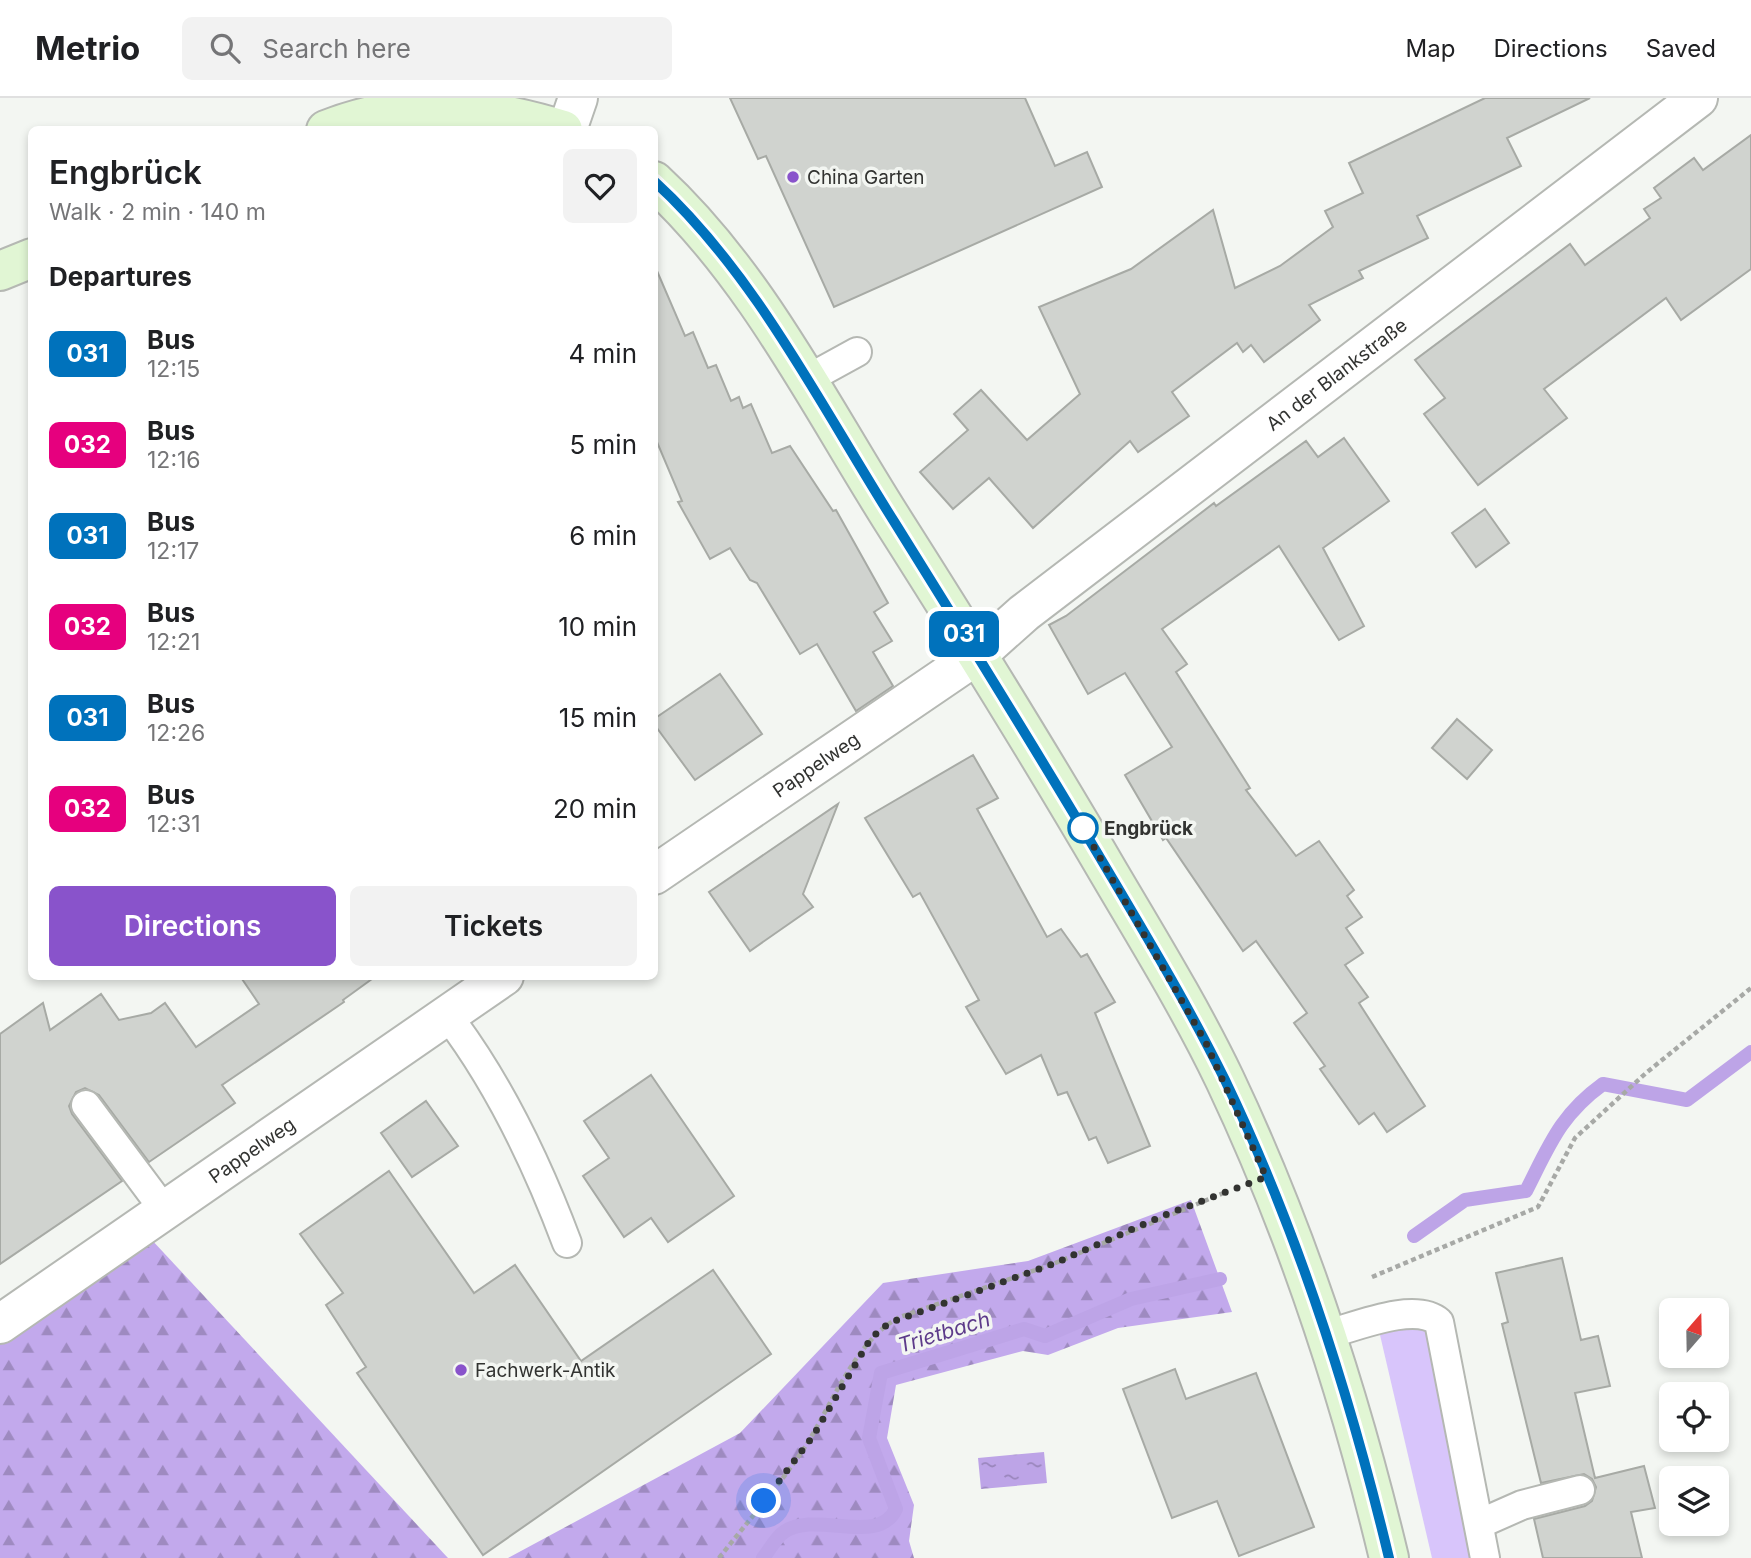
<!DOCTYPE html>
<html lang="en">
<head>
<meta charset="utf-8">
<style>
	body { margin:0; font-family:Inter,sans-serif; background:#f2f2f2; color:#202124; height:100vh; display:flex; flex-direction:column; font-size:26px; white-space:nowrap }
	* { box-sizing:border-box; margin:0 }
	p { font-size:23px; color:#757577 }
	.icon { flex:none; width:38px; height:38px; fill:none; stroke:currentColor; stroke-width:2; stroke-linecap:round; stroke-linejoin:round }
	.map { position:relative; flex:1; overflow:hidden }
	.sheet { position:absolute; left:28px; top:28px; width:630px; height:854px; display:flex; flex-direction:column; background:#fff; border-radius:10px; box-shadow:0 4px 10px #0003 }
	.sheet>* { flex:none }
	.badge { padding:0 14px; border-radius:10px; font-size:24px; line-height:46px }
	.needle { width:46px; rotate:20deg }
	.tools { position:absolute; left:1659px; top:1200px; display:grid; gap:14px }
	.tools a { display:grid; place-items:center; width:70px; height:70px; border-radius:10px; background:#fff; box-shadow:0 4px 10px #0003; font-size:35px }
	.you { position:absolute; width:35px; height:35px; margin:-18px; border:5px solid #fff; border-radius:50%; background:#1a73e8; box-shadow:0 0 0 10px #1a73e833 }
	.map>.badge { position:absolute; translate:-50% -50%; box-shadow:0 0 0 4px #fff }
	h2 { padding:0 21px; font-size:26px; line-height:63px }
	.round { display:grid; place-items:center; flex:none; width:74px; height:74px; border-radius:10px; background:#f2f2f2 }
	.head { display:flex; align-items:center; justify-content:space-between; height:119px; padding:0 21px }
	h1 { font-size:33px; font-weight:600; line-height:52px }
	.action { display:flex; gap:14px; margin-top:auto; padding:14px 21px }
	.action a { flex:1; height:80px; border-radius:10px; background:#8953cb; color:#fff; font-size:28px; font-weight:600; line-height:80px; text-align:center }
	.action a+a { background:#f2f2f2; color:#202124 }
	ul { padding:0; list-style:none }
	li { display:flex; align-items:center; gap:21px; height:91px; padding:0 21px }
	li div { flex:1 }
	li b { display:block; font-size:26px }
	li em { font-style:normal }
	li .badge { min-width:77px; font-weight:700; text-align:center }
	header { display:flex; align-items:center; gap:42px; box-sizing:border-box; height:98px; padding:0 35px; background:#fff; border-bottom:2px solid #e0e0e0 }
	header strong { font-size:33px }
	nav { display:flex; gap:38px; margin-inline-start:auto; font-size:24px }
	.search { width:490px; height:63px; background:#f2f2f2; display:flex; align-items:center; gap:18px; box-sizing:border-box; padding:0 24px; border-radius:10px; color:#757577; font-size:26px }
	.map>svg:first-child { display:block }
</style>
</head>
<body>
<header>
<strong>Metrio</strong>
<div class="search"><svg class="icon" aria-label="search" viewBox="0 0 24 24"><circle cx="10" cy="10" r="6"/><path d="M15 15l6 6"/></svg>Search here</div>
<nav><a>Map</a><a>Directions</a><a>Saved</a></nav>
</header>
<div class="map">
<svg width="1751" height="1460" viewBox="0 0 1751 1460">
	<defs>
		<pattern id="forest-firs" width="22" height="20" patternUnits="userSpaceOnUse" patternTransform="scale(1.75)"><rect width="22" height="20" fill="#c2a9ec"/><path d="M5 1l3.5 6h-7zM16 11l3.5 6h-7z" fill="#9e8ac0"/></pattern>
		<pattern id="water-ripples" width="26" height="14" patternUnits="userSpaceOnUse" patternTransform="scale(1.75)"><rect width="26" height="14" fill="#bda4e7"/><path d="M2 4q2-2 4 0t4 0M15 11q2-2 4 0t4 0" fill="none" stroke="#9a86bc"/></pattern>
	</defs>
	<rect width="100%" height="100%" fill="#f3f6f2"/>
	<path fill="#d8c5fb" d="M1395,1227H1419L1430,1237L1473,1460H1432L1380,1237Z"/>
	<g fill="url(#forest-firs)">
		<path d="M1191,1102L1232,1214L1118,1230L1048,1257L1023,1253L896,1287L887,1340L914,1407L909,1443L914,1460H508L740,1335L883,1185L1028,1163Z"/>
		<path d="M150,1140L448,1460H0V1246Z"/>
	</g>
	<path fill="url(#water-ripples)" d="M1044,1354L1047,1385L981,1391L978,1360Z"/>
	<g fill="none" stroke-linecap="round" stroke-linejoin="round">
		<g stroke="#bda4e7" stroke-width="14">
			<path d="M1414,1138L1465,1102L1526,1093C1549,1048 1560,1017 1603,986L1687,1002L1751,954"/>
			<path d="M763,1460C769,1453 776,1439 784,1434C816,1412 878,1449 896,1411L869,1340L881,1275L1024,1231L1045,1238L1131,1201L1220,1181"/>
		</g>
	</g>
	<g fill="#d0d3cf" stroke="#a7aaa5" stroke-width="2">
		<path d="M730,0H1025L1055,68L1087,54L1102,89L834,209L766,58L758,61Z"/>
		<path d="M1485,0H1590L1507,40L1521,68L1417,118L1428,140L1359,173L1363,180L1309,207L1320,222L1264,264L1251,247L1243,254L1237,245L1172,294L1189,318L1138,354L1130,343L1033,430L989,380L953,411L920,374L968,332L954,316L981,292L1027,342L1080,296L1039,209L1131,171L1213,112L1235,190L1280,168L1333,129L1325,113L1363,95L1349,65Z"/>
		<path d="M1751,37V171L1681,222L1666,200L1544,291L1567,320L1478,387L1424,316L1445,300L1415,262L1570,146L1585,167L1650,120L1644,111L1661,100L1654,90L1694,60L1703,72Z"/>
		<path d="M654,166L685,238L693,234L708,270L716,267L731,303L739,299L743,310L751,306L772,355L790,348L833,413L836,412L888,505L874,514L892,543L873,554L893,588L856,613L817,546L800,556L757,485L750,482L730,450L710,461L678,404L682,403L654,337Z"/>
		<path d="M1344,340L1389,403L1323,450L1364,528L1339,542L1279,448L1162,531L1187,566L1176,574L1250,690L1246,692L1296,758L1319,743L1354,792L1347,798L1362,819L1346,830L1363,855L1345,867L1368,899L1359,905L1425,1008L1387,1034L1374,1015L1359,1026L1320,971L1325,968L1294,925L1307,915L1256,843L1243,853L1166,740L1163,742L1125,677L1172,649L1125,575L1088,596L1049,527L1066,518L1214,405L1216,408L1306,343L1318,359Z"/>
		<path d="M1485,411L1509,445L1476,469L1452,435Z"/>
		<path d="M720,576L762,636L695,682L654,626V621Z"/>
		<path d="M1457,621L1492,652L1467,681L1432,650Z"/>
		<path d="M973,657L998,700L977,711L1047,839L1061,831L1081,859L1087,856L1115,904L1095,915L1150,1048L1108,1065L1096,1039L1089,1042L1067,994L1058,997L1041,957L1006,976L966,909L979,902L920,795L913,799L865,720Z"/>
		<path d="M838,706L803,796L813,809L750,853L709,794Z"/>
		<path d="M240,878H376L343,902L344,904L222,987L235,1005L149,1064L99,997L85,990L76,994L69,1008L72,1016L122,1083L0,1166V936L43,905L50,932L101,896L119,922L151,915L165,905L196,949L259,906Z"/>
		<path d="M651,977L734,1098L668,1144L651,1120L624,1139L583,1078L609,1060L584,1023Z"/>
		<path d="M426,1003L458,1048L412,1079L381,1035Z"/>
		<path d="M389,1073L474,1195L515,1167L581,1263L713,1172L771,1256L483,1457L357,1275L366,1269L326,1207L343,1195L300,1136Z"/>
		<path d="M1562,1160L1581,1242L1598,1238L1610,1288L1575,1295L1595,1380L1644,1368L1655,1410L1631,1414L1642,1460H1543L1534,1421L1585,1408L1592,1403L1596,1389L1592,1381L1584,1376L1541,1385L1502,1226L1508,1224L1496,1175Z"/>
		<path d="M1175,1271L1186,1301L1256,1275L1314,1429L1239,1458L1217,1403L1172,1420L1123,1291Z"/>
	</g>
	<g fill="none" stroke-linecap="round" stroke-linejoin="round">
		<g stroke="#b5b8b3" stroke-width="32">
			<g id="lane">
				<path d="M806,282L857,254"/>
				<path d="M447,917C499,985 537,1065 567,1145"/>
				<path d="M86,1007L165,1113"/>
				<path d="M1325,1237C1355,1229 1415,1203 1439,1224L1485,1460"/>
				<path d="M1479,1426L1522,1407L1580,1392"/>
			</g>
		</g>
		<g stroke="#b5b8b3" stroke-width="42">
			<g id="street">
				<path d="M567,32L578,0"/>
				<path id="s1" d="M654,777L977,557L1024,515L1698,0"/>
				<path id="s2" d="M0,1226L504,878"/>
			</g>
		</g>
		<g stroke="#b5b8b3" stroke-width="42">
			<g id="secondary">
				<path d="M326,32C406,0 482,7 563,32"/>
				<path d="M654,83C755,176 818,304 890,418C965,536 1039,655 1109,775C1149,843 1191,911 1225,982C1297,1134 1350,1297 1389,1460"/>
				<path d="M0,173L32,160"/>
			</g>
		</g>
		<g stroke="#a7a9a6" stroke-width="4.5" stroke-dasharray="5 3.5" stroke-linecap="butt">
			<path d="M1372,1179L1538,1109L1575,1040L1646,975L1751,890"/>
			<path d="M719,1460C745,1427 772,1396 796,1362C828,1319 852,1243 900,1219L1053,1166L1226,1094"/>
		</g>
		<use href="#lane" stroke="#fff" stroke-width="28"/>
		<use href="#street" stroke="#fff" stroke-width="38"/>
		<use href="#secondary" stroke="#e1f6d4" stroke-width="38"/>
	</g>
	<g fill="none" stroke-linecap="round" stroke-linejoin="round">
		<g stroke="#fff" stroke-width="16">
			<path id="line" d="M654,83C756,176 822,310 895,425C966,539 1037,653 1105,768C1147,839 1189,909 1225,982C1298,1134 1350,1297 1389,1460"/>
		</g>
		<use href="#line" stroke="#0072bc" stroke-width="10"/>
		<path stroke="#323331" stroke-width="7" stroke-dasharray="0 12.6" d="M764,1403L813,1338L871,1240L889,1225L1053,1166L1165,1117L1266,1079L1206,945L1083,730"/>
	</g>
	<g fill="#8953cb" stroke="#f3f6f2" stroke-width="2.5">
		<circle cx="793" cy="79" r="7"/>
		<circle cx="461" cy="1272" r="7"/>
	</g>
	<circle fill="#fff" stroke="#0072bc" stroke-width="3.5" cx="1083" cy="730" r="14"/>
	<g text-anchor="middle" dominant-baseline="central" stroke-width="7" stroke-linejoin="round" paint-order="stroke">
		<g font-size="19" fill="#323331" stroke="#f3f6f2" text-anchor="start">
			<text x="807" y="79">China Garten</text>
			<text x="475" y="1272">Fachwerk-Antik</text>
		</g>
		<g font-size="19" fill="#323331" stroke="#f3f6f2">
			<text stroke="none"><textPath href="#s1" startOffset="847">An der Blankstraße</textPath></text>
			<text stroke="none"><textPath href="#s1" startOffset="196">Pappelweg</textPath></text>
			<text stroke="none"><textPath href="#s2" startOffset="306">Pappelweg</textPath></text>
		</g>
		<g font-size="19" font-weight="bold" fill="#323331" stroke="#f3f6f2" text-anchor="start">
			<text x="1104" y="730">Engbrück</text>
		</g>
		<g font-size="21" font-style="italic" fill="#5d3b8a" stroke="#f3f6f2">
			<text transform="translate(944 1234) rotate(-17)">Trietbach</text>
		</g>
	</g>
</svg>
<div class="tools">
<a><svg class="needle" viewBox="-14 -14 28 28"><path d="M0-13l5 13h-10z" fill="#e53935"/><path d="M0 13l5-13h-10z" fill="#757577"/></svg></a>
<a><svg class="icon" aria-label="locate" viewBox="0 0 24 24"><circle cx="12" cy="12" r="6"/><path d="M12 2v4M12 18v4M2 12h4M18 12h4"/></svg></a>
<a><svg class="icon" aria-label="layers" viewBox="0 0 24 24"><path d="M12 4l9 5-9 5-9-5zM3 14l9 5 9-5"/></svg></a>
</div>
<div class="you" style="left:764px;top:1403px"></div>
<b class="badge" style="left:964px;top:536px;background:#0072bc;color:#fff">031</b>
<section class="sheet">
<div class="head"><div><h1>Engbrück</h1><p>Walk · 2 min · 140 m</p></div><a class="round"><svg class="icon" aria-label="heart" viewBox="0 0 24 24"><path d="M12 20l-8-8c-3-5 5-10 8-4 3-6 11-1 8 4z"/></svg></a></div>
<h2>Departures</h2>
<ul>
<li><span class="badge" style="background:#0072bc;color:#fff">031</span><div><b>Bus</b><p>12:15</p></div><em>4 min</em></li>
<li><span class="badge" style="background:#e6007e;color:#fff">032</span><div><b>Bus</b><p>12:16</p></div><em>5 min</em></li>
<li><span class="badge" style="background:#0072bc;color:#fff">031</span><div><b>Bus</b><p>12:17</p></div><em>6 min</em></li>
<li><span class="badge" style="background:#e6007e;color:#fff">032</span><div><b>Bus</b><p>12:21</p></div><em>10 min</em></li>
<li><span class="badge" style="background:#0072bc;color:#fff">031</span><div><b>Bus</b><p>12:26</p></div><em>15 min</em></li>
<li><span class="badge" style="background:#e6007e;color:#fff">032</span><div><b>Bus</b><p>12:31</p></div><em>20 min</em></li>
</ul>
<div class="action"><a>Directions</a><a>Tickets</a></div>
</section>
</div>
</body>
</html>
